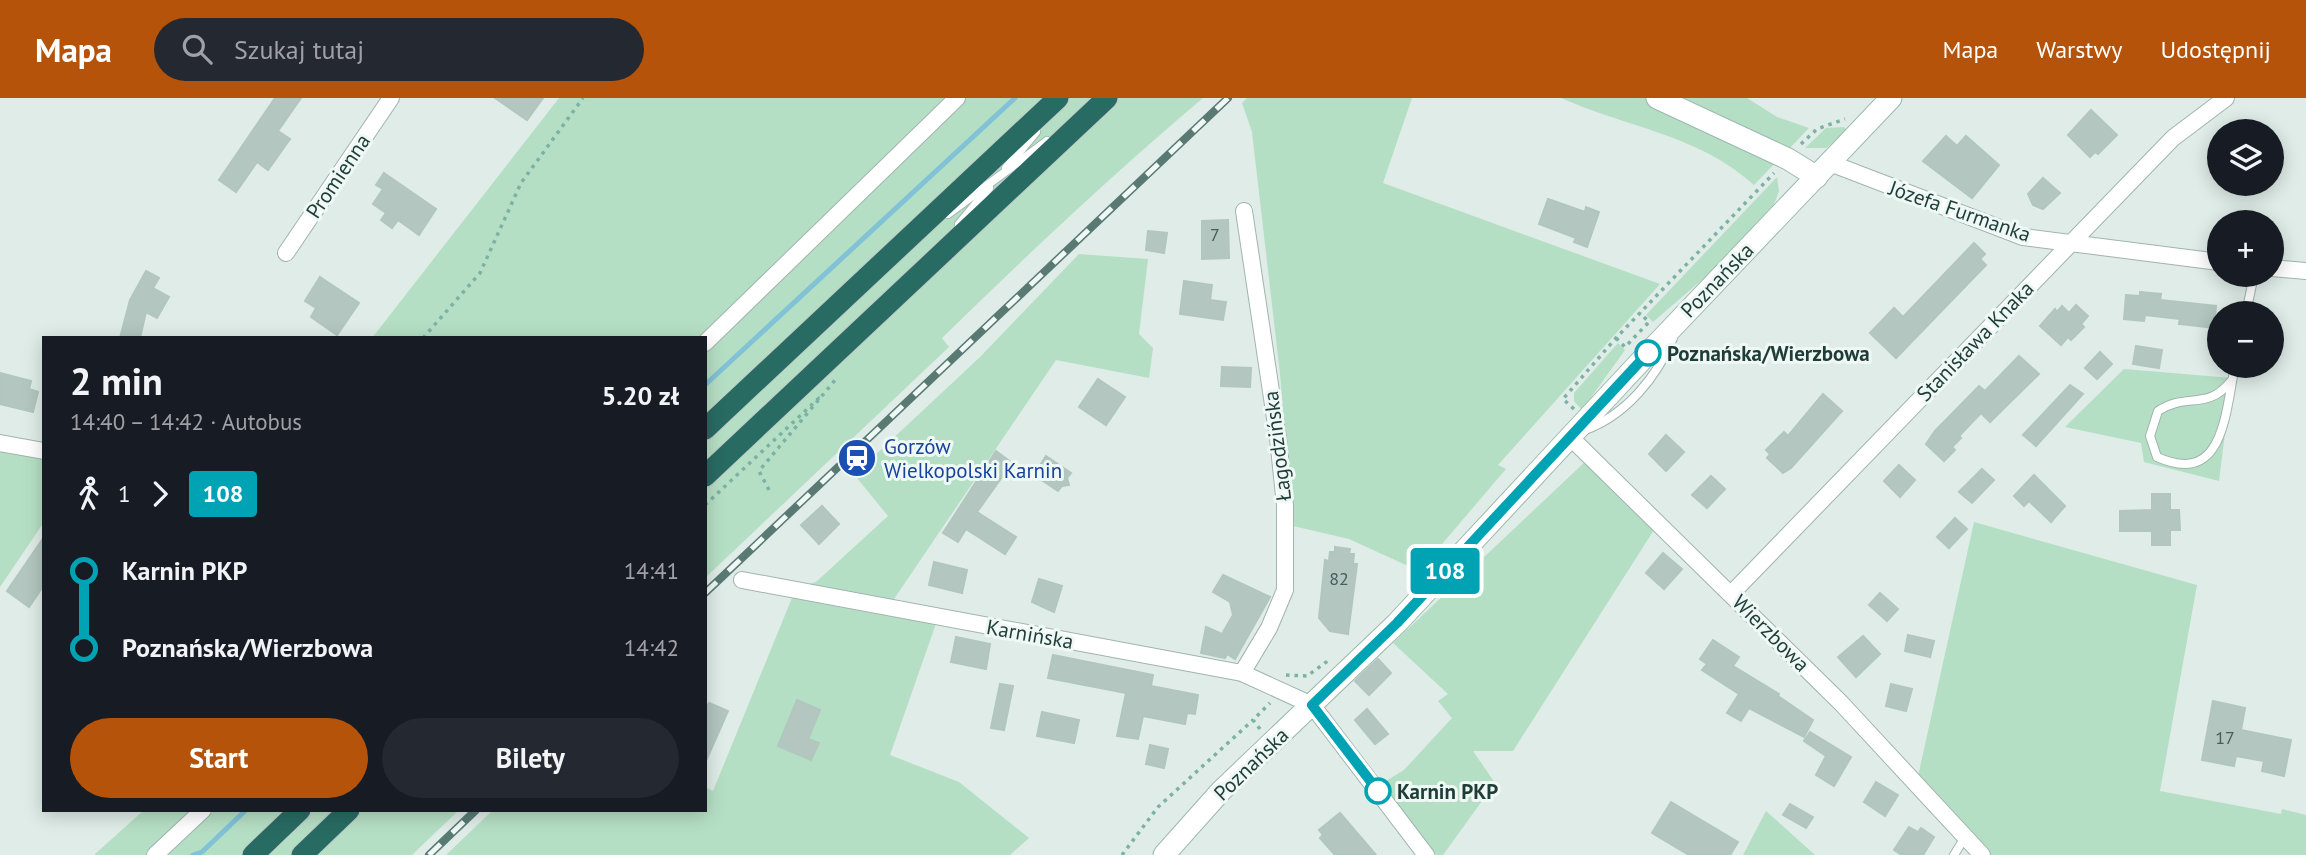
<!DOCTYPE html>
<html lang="pl">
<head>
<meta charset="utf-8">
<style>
	body { margin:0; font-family:"PT Sans",sans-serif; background:#242831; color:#f1f3f6; height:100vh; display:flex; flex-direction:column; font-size:26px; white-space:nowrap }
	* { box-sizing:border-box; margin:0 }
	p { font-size:23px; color:#9ea1a6 }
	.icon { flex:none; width:38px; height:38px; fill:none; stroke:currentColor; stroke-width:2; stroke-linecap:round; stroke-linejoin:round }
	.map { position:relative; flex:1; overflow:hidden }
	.side { position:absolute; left:42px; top:238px; width:665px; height:476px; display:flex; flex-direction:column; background:#171b24; border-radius:0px; box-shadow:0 4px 18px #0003 }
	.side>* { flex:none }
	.badge { padding:0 14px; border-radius:5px; font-size:24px; line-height:46px }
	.fabs { position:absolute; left:2207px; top:21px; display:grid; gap:14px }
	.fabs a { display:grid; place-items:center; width:77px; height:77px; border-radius:50%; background:#171b24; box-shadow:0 4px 18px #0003; font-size:35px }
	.map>.badge { position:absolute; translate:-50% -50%; box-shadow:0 0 0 4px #fff }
	.legs { display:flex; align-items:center; gap:10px; height:77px; padding:0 28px; font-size:23px }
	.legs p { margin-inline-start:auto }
	.head { display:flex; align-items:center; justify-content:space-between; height:119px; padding:0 28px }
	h1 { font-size:38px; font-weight:700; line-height:52px }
	.button { display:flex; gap:14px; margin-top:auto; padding:14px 28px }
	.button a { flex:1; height:80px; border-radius:42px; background:#b45309; color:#fff; font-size:28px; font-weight:700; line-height:80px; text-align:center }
	.button a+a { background:#242831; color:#f1f3f6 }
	ul { padding:0 28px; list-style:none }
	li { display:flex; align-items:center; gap:24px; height:77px; font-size:26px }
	li i { display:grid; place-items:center; width:10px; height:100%; margin:0 9px; background:currentColor }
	li i::after { content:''; width:18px; height:18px; margin:-9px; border:5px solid; border-radius:50%; background:#171b24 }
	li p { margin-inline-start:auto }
	li:first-child i { background:linear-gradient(#0000 50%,currentColor 0) }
	li:last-child i { background:linear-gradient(currentColor 50%,#0000 0) }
	header { display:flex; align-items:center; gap:42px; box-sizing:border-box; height:98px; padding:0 35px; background:#b45309; color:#fff }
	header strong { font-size:33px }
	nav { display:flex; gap:38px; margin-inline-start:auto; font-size:24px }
	.search { width:490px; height:63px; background:#242831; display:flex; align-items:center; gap:18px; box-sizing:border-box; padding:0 24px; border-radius:38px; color:#9ea1a6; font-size:26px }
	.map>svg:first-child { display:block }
</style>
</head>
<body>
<header>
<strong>Mapa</strong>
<div class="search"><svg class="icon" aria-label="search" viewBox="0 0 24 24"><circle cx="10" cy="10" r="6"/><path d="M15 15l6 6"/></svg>Szukaj tutaj</div>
<nav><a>Mapa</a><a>Warstwy</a><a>Udostępnij</a></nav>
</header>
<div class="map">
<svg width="2306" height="757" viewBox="0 0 2306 757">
	<rect width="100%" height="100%" fill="#dfece7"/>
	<g fill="#b5dfc4">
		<path d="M559,0H1203C1112,77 1027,157 942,240L949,249L705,480V240H372Z"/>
		<path d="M1247,0H1412L1383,85L1660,186L1498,367L1506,371L1419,473L1349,441L1293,428L1280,276L1252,34L1242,5Z"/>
		<path d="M1561,0H1747L1777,19L1809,30L1754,87C1697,36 1628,30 1561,0Z"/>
		<path d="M1844,29L1847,33L1826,50H1805L1826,30Z"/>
		<path d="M1777,79L1779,93L1773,109L1704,180L1653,224L1646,217Z"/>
		<path d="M1079,156L1148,161L1139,236L1153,250L1149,280L1056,262L892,504L939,517L890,657L959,684L1029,740L1010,757H446L493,712H705V689L713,693L796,490L816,484L888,418L857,380L872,360L980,259Z"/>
		<path d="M1618,245L1625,252L1582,312L1574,303V295Z"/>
		<path d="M2124,271L2232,280L2219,383L2144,364L2141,345L2065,329Z"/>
		<path d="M0,349L44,357V424L0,489Z"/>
		<path d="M1588,361L1661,421L1513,653H1473L1495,685L1443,757H1436L1385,689L1386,683L1404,672L1452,620L1438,603L1448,596L1393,545Z"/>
		<path d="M1974,424L2197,487L2160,693L2281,716L2282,711L2306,717V757H1984L1917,683Z"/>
		<path d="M144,712H459L412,757H94Z"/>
		<path d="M1766,713L1815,757H1743Z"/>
	</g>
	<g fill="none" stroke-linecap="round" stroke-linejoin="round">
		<g stroke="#81c2d6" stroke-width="5">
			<path d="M705,287L1015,0"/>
			<path d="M193,757L202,754L246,712"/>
		</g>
	</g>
	<g fill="#b4c6c0" stroke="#b1c6bf" stroke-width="2">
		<path d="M275,0H301L278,33L290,41L268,72L257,64L236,94L219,82Z"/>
		<path d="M495,0H543L527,22Z"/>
		<path d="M2091,12L2117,37L2098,56L2095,54L2090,59L2068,37Z"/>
		<path d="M1946,38L1957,48L1966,38L1999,67L1972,100L1923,63Z"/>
		<path d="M384,75L436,111L419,137L398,122L392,130L381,122L386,115L373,106L383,91L376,87Z"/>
		<path d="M2043,80L2060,95L2043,111L2033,107L2028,96Z"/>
		<path d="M1548,101L1585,114L1586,109L1599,114L1587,149L1574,144L1576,140L1539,126Z"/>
		<path d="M1228,122L1229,160L1202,161V123Z"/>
		<path d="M1148,133L1167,135L1164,155L1146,152Z"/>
		<path d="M1974,145L1985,156L1980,161L1986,167L1896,260L1870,235L1894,210L1903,219Z"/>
		<path d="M146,173L159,180L153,190L169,199L157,220L146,214L140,240H120L130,202Z"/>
		<path d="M320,179L359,205L337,237L311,219L316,210L305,203Z"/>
		<path d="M1184,183L1212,187L1210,202L1226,204L1223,222L1180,216Z"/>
		<path d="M2140,194L2161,196L2160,202L2216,208L2214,230L2179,226L2180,221L2145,217L2144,223L2124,221L2126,197L2140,198Z"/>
		<path d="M2076,207L2088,218L2081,226L2084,229L2071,242L2068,239L2061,247L2040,228L2055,211L2057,214L2062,208L2069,215Z"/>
		<path d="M2136,248L2162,252L2159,270L2133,266Z"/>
		<path d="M2100,254L2112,266L2097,281L2085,270Z"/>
		<path d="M2019,258L2039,276L1990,324L1981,315L1959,338L1961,340L1952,349L1955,352L1944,363L1926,346L1935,333L1979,288L1985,293Z"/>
		<path d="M1222,269L1251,270L1250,289L1221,288Z"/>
		<path d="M0,275L31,283L29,291L38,294L33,314L0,306Z"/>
		<path d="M1098,281L1125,299L1106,327L1079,309Z"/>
		<path d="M2070,287L2083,296L2036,348L2023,337Z"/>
		<path d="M1823,296L1842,313L1791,370L1783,375L1767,360L1770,356L1766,352L1784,334L1788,338Z"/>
		<path d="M1666,337L1684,354L1666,373L1649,356Z"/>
		<path d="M996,353L1012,365L977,414L1016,439L1005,456L966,431L958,444L943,435Z"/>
		<path d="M1046,358L1071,375L1067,380L1069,387L1062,388L1058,393L1034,377Z"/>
		<path d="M1899,367L1915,382L1900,399L1884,383Z"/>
		<path d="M1982,371L1994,382L1972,405L1959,394Z"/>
		<path d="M2034,377L2065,408L2051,424L2029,403L2024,408L2014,398Z"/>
		<path d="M1711,378L1725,391L1707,410L1692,397Z"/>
		<path d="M2152,396H2170V412H2179L2180,432H2170V447H2152V433H2120V413L2152,412Z"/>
		<path d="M822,408L839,426L819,446L801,427Z"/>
		<path d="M1955,420L1967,431L1949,450L1937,439Z"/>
		<path d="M44,439V487L29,509L7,493Z"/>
		<path d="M1335,449L1350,451L1349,456H1354L1353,466H1357L1348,536L1330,533L1319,520L1325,462L1329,463L1330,454H1335Z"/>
		<path d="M1663,455L1682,471L1664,491L1646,475Z"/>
		<path d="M934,464L967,472L962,495L929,487Z"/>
		<path d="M1223,477L1270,499L1235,561L1227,556L1225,560L1201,555L1206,529L1222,536L1233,517L1230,504L1213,494Z"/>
		<path d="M1039,481L1062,488L1054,514L1032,504Z"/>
		<path d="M1880,495L1898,511L1887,523L1869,507Z"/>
		<path d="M1908,537L1934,543L1930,559L1905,553Z"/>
		<path d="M1863,538L1880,556L1856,579L1838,559Z"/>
		<path d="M956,539L990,546L986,571L951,564Z"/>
		<path d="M1713,542L1739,559L1733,568L1779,596L1778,598L1813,622L1804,639L1749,610L1741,623L1727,615L1739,596L1702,572L1707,566L1700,561Z"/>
		<path d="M1053,557L1153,577L1151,588L1198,597L1195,616L1187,615L1185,626L1143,618L1138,641L1117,638L1126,595L1048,580Z"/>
		<path d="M1378,561L1391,575L1369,597L1355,583Z"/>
		<path d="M1000,586L1013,588L1004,632L991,630Z"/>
		<path d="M1891,586L1912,591L1906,613L1886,608Z"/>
		<path d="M797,602L820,612L808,641L819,645L811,662L778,648Z"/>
		<path d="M2213,603L2245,610L2241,632L2291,642L2284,678L2262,673L2264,663L2236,658L2234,668L2202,662Z"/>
		<path d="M709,605L728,613L705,665V613Z"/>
		<path d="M1367,611L1388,636L1375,646L1355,622Z"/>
		<path d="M1042,614L1079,622L1074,645L1037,638Z"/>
		<path d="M1810,634L1851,659L1834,688L1816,677L1826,658L1804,643Z"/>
		<path d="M1150,647L1168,651L1164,670L1146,666Z"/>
		<path d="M1876,684L1898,697L1885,718L1864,704Z"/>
		<path d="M1671,704L1738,744L1730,757H1689L1652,735Z"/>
		<path d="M1790,706L1813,719L1806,730L1783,717Z"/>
		<path d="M1340,715L1376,757H1335L1320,740L1323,737L1319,732Z"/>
		<path d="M1909,729L1918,734L1921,730L1934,739L1923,757H1902L1894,752Z"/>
	</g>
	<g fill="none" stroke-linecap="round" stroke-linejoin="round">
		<g stroke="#a1b4af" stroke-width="10">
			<g id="lane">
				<path d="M1006,70L1036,34"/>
				<path d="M948,116L1047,43"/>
				<path d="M959,126L989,90"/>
				<path d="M2246,215L2254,177"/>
				<path d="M2231,283C2208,313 2186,294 2158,313L2150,338L2157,359C2224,389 2225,315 2235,268"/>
				<path d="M1585,332C1626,317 1657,279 1673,240"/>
				<path d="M1954,757L1965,739"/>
			</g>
		</g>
		<g stroke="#a1b4af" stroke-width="18">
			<g id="street">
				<path d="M1830,65L2023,139L2219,164"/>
				<path d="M286,155L391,0"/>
				<path d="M2272,170L2306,173"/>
				<path d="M705,245L957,0"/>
				<path d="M1570,339L1841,605L1982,757"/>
				<path d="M0,345L44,353"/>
				<path d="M742,482L1242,575L1312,607L1426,757"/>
				<path d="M1732,495L2173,40L2226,0"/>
				<path d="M1242,575L1269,530L1285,492V407L1278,340L1244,113"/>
				<path d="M155,757L203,712"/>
			</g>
		</g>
		<g stroke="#9cb8b0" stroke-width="23">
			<g id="secondary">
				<path d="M1657,0L1788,61L1817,79"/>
				<path d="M1164,757L1221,693L1397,525L1652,251L1891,0"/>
			</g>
		</g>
		<g stroke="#c0c9c7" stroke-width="23">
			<g id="highway">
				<path d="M705,331L1058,0"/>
				<path d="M705,378L1107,0"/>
				<path d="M253,757L300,712"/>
				<path d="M302,757L349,712"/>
			</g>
		</g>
		<g stroke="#7cb2a5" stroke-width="3.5" stroke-dasharray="3.5 5" stroke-linecap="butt">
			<path d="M1801,46L1817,31L1845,21"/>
			<path d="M423,240L480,175L521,85L583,0"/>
			<path d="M1616,240L1625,249L1649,224L1640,215"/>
			<path d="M1574,311L1563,301L1616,240L1774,75"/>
			<path d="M769,392L759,373L836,281"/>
			<path d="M705,407L819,300L821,302"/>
			<path d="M1286,577L1307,578L1329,562"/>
			<path d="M1260,631L1253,622L1270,605"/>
			<path d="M1122,757L1158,709L1253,622"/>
		</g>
		<use href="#lane" stroke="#fff" stroke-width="8"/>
		<use href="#street" stroke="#fff" stroke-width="16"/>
		<use href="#secondary" stroke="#fff" stroke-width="21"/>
		<use href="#highway" stroke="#286b63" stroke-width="21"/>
		<g stroke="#597973" stroke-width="8">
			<g id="rail">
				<path d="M705,495L1228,0"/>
				<path d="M429,757L476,712"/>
			</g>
		</g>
		<use href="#rail" stroke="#eff8f4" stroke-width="5" stroke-dasharray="16" stroke-linecap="butt"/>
	</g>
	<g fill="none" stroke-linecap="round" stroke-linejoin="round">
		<g stroke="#fff" stroke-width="16">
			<path id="line-1" d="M1378,693L1312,607L1397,525L1648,255"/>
		</g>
		<use href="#line-1" stroke="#00a3b4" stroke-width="10"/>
	</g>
	<defs>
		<g id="station-disc" transform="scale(2.0125)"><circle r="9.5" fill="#1a4fb4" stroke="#eff8f4"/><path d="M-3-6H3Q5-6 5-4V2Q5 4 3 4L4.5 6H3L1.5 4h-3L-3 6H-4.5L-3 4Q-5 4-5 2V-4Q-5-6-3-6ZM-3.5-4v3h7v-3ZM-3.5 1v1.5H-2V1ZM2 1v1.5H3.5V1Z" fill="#fff"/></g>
	</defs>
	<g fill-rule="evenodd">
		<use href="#station-disc" x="857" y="360"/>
	</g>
	<g fill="#fff" stroke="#00a3b4" stroke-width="3.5">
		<circle cx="1648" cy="255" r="12"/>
		<circle cx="1378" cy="693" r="12"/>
	</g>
	<g text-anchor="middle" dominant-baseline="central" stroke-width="6" stroke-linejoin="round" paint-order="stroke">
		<g font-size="18" fill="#445f59">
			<text x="1215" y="136">7</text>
			<text x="1339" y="480">82</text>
			<text x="2225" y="639">17</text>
		</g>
		<g font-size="21" fill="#1e3d37" stroke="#eff8f4">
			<text transform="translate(338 78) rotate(-56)">Promienna</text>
			<text transform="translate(1960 113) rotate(19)">Józefa Furmanka</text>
			<text transform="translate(1717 182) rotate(-46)">Poznańska</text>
			<text transform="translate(1975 243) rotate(-46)">Stanisława Knaka</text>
			<text transform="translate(1277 348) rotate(-97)">Łagodzińska</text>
			<text transform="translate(1771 535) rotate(45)">Wierzbowa</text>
			<text transform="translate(1030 536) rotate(10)">Karnińska</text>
			<text transform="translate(1251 666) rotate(-44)">Poznańska</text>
		</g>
		<g font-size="21" font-weight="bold" fill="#1e3d37" stroke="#eff8f4" text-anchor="start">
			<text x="1667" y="255">Poznańska/Wierzbowa</text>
			<text x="1397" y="693">Karnin PKP</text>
		</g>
		<g font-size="21" fill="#164399" stroke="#eff8f4" text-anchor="start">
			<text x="884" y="348">Gorzów<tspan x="884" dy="24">Wielkopolski Karnin</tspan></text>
		</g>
	</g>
</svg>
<div class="fabs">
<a><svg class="icon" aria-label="layers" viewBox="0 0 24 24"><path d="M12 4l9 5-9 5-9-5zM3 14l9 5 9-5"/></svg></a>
<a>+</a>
<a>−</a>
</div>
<b class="badge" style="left:1445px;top:473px;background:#00a3b4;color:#fff">108</b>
<section class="side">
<div class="head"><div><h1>2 min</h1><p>14:40 – 14:42 · Autobus</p></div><b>5.20 zł</b></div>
<div class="legs"><svg class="icon" aria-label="walk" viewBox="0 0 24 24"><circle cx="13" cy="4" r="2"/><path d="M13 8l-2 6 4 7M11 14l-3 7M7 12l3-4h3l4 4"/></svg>1<svg class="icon" aria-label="forward" viewBox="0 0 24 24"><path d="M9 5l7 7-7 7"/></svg><b class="badge" style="background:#00a3b4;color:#fff">108</b></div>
<ul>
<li><i style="color:#00a3b4"></i><b>Karnin PKP</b><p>14:41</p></li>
<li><i style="color:#00a3b4"></i><b>Poznańska/Wierzbowa</b><p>14:42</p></li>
</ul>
<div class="button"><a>Start</a><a>Bilety</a></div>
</section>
</div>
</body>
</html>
